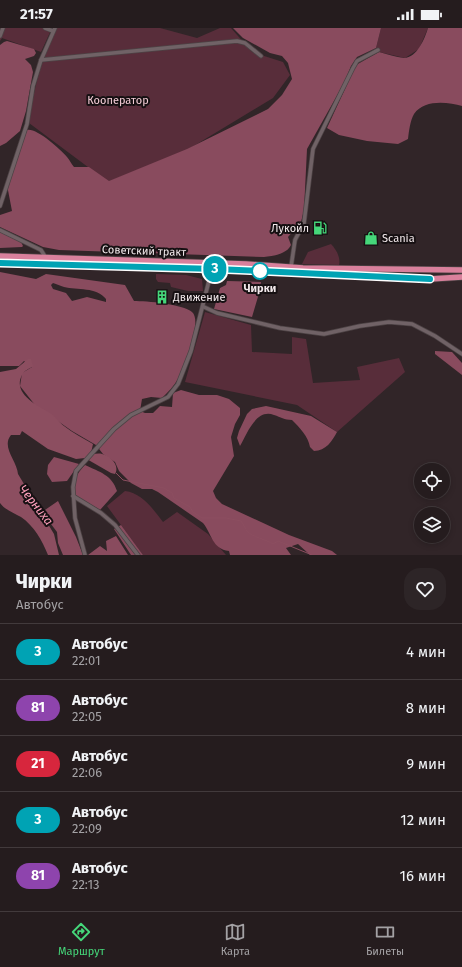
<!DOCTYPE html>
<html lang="ru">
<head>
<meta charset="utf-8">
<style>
	body { margin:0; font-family:"Fira Sans",sans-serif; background:#2d2527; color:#f1f3f6; height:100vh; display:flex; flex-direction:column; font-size:15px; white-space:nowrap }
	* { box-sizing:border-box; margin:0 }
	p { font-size:13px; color:#a3a1a4 }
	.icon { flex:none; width:22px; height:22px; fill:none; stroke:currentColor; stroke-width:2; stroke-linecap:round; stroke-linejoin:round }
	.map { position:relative; height:527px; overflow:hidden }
	.drawer { display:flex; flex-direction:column; background:#251c1e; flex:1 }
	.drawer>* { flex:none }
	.badge { padding:0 8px; border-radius:13px; font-size:14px; line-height:26px }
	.buttons { position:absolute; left:414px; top:435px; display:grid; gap:8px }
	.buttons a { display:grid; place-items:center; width:36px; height:36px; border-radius:50%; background:#251c1e; box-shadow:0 2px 6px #0003,0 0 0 1px #423a3c; font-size:20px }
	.map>.badge { position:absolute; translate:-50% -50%; box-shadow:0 0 0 2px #fff }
	.round { display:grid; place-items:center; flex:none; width:42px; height:42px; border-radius:16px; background:#2d2527 }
	.head { display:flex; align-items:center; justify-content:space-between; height:68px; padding:0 16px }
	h1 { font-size:19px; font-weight:800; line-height:30px }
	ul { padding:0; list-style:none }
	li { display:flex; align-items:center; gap:12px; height:56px; padding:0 16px; border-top:1px solid #423a3c }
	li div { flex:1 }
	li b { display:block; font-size:15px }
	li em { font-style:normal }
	li .badge { min-width:44px; font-weight:700; text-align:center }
	.status { display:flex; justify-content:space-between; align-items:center; height:28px; padding:0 20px; background:#251c1e; direction:ltr }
	.status svg { height:11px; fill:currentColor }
	.dock { display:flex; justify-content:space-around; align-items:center; height:56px; border-top:1px solid #423a3c; background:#251c1e; font-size:11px; color:#a3a1a4 }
	.dock a { display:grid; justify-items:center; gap:2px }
	.dock .on { color:#45d77a }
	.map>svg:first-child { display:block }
</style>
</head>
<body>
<div class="status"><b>21:57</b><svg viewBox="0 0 49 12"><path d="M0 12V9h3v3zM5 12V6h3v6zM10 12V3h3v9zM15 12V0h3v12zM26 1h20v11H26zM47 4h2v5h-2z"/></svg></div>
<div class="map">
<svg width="462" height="527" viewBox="0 0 462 527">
	<rect width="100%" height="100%" fill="#312528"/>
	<g fill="#582d3a">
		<path d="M0,0H52L41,24L2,10L0,13Z"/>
		<path d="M56,0H160L197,10L220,0H231L252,24L283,34L290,47L273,70L187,122L108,154L29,95C34,58 41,34 56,0Z"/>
		<path d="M381,0H428L419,21L405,30L379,24L376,20Z"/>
		<path d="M331,216C336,221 341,230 339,237L302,236L308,224Z"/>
		<path d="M156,246L186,247L202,251L203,263H188L171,259L170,255L158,254L156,251Z"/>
		<path d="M205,284L251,297L252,324L292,326V309L306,311L313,355L360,352L357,339L399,330L405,344L337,404L297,377L185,354Z"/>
		<path d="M125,463C142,465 153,481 163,494L177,484L208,506L226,527H143L107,478Z"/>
	</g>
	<g fill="#894b5e" fill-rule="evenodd">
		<path d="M233,0H381L376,20L357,29L351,38L344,55L307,121L304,182L301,194L288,209L291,217C287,226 273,228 264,229L59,222L43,219L0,199V187L12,183L7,157L27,102C37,100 60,121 67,129C70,132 71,136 74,139H89L109,153L187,121L268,81L282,67L292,51L288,35L282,28L270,25L243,10Z"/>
		<path d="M428,0H462V78C448,74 424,71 414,86C410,93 409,103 408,111L398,116L367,113L339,107L327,100L356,37L379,24C387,26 396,29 404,30C417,30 425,10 428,0Z"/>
		<path d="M7,13L34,21L36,25L34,28L25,31L31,37L33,44L26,83L20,103L6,115L0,118V17L4,14Z"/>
		<path d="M0,204L21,214L23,218L22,219L0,220Z"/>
		<path d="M0,244L36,251L46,246L125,257L134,273C146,273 183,276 192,284C203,293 184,340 178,351C174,358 168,364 162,370L151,369L142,371L140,383L145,385H153L160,378L172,379L173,365L181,362L199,367H217L229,371L240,380V387L235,396L231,409L234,428L213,463L216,470L222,476L289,507L332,523L337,527H310L298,516L286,520L291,527H230L229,523C212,521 212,506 203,495L158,464L152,461H142L131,455L119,443L115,434L103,426L96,417L72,403L35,377L20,358L22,345L32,339L24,333L19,338H0ZM53,255C57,256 60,258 64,259C77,262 97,259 106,271V274L87,269L72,273L66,265L53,261L51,257Z"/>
		<path d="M227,253L261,254L260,262L252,289L214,281L220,260L226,257Z"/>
		<path d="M435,323L452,324L462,335V347L435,326Z"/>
		<path d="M266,378L311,388L337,404C332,413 326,423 314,423L310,419C308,408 300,400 292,392C284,392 281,389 274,387C256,380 247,406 240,418L237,410L239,403L247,386L252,381Z"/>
		<path d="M54,429L79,436L67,453L52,454L47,446L48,437Z"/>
		<path d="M85,437C100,444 112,447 117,463L100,482L76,468C72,455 76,446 85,437Z"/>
		<path d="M58,473L76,509L83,527H63L58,515L57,504L42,484Z"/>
		<path d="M121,497L143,527H131L114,501Z"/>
		<path d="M116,508L128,527H88L100,518L107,523L106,513Z"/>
	</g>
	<path fill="#8c4e60" d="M28,331H31L33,338C30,341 24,342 22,347C12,366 38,378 50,385C55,388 59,394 64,398C73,405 83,410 93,416L91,425L92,426C95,426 99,425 102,426C111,428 120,438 115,446L111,445L85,430L76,431L48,421L22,403L20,407H11C1,419 17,433 18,446L54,506L59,527H48C42,512 34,498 21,489C14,485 5,482 0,475V344L16,341Z"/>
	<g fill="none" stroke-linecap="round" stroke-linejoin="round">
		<path stroke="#8c4e60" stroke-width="1" d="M116,445L123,452L164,460L172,465L174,470L190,479L193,484L202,490H226L241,493C244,497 245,501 248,504C251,508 267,512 273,516L278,513L312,527"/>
		<g stroke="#4d4345" stroke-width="5">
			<g id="minor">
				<path d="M45,0L53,3"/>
				<path d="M0,8L3,0"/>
				<path d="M41,32L237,13L245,15L261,28"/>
				<path d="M0,178L27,96L33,58L41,32L55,0"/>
				<path d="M0,202L41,222L46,230"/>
				<path d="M291,239L295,212L304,195L313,121L353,40L357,33L378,22"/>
				<path d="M204,279L217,285L280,300L324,306L360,298L389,294L412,296L435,308L462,326"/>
				<path d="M73,468L101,485L115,497L138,527"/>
				<path d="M85,527L75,490L73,459L76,443L114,401L131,387L168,369L178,356L191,323L212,241"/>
			</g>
		</g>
		<g stroke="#4d4345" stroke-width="7">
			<g id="trunk">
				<path d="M0,228L246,236L303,240L462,242"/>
				<path d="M0,235L212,241L430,251L462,249"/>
			</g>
		</g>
		<use href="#minor" stroke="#706266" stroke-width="3.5"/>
		<use href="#trunk" stroke="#d9809c" stroke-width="5.5"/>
	</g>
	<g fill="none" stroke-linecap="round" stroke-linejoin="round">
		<g stroke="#fff" stroke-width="9">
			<path id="line" d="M0,235L216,241L430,251"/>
		</g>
		<use href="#line" stroke="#00a3b4" stroke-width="6"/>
	</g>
	<defs>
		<g id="fuel-bare" transform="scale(1.08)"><path d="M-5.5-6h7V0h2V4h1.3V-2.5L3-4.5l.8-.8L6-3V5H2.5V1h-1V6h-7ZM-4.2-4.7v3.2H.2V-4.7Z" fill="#45d77a" stroke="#161012" stroke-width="2.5" paint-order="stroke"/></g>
		<g id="shop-bare" transform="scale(1.08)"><path d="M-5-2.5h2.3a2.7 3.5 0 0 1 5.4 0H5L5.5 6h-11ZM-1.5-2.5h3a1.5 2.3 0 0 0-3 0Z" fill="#45d77a" stroke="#161012" stroke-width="2.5" paint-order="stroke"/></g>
		<g id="building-bare" transform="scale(1.08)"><path d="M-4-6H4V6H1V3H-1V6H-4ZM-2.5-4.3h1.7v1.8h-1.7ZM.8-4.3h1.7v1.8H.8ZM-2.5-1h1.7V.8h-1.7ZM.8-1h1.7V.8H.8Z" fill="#45d77a" stroke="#161012" stroke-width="2.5" paint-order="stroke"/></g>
	</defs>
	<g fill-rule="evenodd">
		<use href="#fuel-bare" x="320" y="200"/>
		<use href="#shop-bare" x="371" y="210"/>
		<use href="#building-bare" x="162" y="269"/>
	</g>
	<circle fill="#fff" stroke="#00a3b4" stroke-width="2" cx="260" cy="243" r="8"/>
	<g text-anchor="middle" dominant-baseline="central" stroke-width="4" stroke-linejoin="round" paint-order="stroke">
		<g font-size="11" fill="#f2cbd5" stroke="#161012">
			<text x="118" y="72">Кооператор</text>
		</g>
		<g font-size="11" fill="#f2e9eb" stroke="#161012" text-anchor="start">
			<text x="309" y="200" text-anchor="end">Лукойл</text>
			<text x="382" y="210">Scania</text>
			<text x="173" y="269">Движение</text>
		</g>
		<g font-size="11" fill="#f2e9eb" stroke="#161012">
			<text transform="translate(144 223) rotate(2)">Советский тракт</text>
		</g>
		<g font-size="11" font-weight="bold" fill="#f2e9eb" stroke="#161012">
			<text x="260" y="260">Чирки</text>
		</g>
		<g font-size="12" font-style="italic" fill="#ffa0bc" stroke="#161012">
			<text transform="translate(36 477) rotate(52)">Черниха</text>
		</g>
	</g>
</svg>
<div class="buttons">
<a><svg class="icon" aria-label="locate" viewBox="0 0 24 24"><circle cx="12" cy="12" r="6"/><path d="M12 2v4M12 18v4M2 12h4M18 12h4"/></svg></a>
<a><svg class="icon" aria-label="layers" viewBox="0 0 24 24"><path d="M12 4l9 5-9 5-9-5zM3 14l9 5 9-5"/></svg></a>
</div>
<b class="badge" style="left:215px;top:241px;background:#00a3b4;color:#fff">3</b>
</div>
<section class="drawer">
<div class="head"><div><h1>Чирки</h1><p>Автобус</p></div><a class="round"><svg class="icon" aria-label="heart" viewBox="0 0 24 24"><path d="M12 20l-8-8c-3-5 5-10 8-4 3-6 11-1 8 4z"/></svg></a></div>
<ul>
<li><span class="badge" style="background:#00a3b4;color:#fff">3</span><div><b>Автобус</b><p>22:01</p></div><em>4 мин</em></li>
<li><span class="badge" style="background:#8e44ad;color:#fff">81</span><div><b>Автобус</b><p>22:05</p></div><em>8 мин</em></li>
<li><span class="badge" style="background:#d7263d;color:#fff">21</span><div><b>Автобус</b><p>22:06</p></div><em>9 мин</em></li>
<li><span class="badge" style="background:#00a3b4;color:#fff">3</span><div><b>Автобус</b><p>22:09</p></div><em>12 мин</em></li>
<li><span class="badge" style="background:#8e44ad;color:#fff">81</span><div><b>Автобус</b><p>22:13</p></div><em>16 мин</em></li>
</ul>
</section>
<nav class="dock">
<a class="on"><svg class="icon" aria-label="directions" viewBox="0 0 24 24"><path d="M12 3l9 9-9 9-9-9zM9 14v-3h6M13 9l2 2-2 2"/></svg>Маршрут</a>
<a><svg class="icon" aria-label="map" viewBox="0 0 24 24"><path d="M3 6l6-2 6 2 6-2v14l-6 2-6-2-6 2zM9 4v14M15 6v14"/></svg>Карта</a>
<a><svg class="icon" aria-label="tickets" viewBox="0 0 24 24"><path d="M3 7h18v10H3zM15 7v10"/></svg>Билеты</a>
</nav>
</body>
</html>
